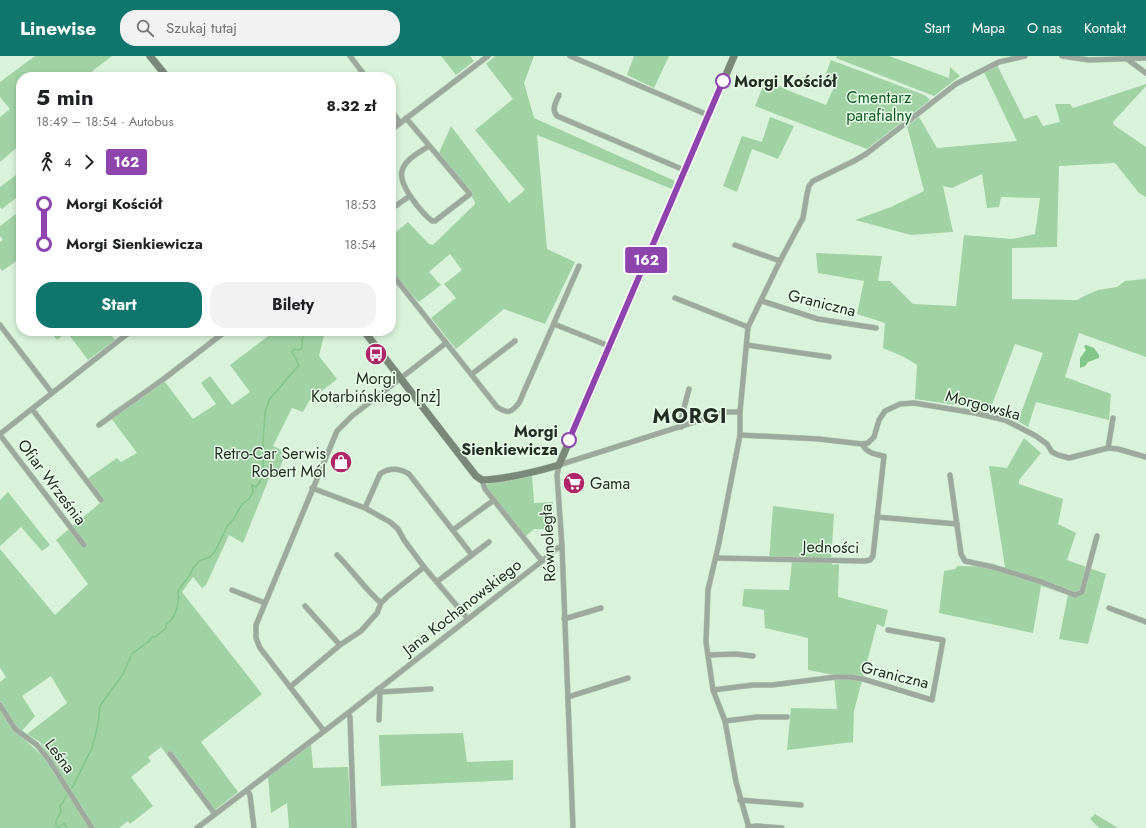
<!DOCTYPE html>
<html lang="pl">
<head>
<meta charset="utf-8">
<style>
	body { margin:0; font-family:Jost,sans-serif; background:#f2f2f2; color:#202124; height:100vh; display:flex; flex-direction:column; font-size:15px; white-space:nowrap }
	* { box-sizing:border-box; margin:0 }
	p { font-size:13px; color:#757577 }
	.icon { flex:none; width:22px; height:22px; fill:none; stroke:currentColor; stroke-width:2; stroke-linecap:round; stroke-linejoin:round }
	.map { position:relative; flex:1; overflow:hidden }
	.details { position:absolute; left:16px; top:16px; width:380px; height:264px; display:flex; flex-direction:column; background:#fff; border-radius:16px; box-shadow:0 2px 6px #0003 }
	.details>* { flex:none }
	.badge { padding:0 8px; border-radius:3px; font-size:14px; line-height:26px }
	.map>.badge { position:absolute; translate:-50% -50%; box-shadow:0 0 0 2px #fff }
	.legs { display:flex; align-items:center; gap:6px; height:44px; padding:0 20px; font-size:13px }
	.legs p { margin-inline-start:auto }
	.headline { display:flex; align-items:center; justify-content:space-between; height:68px; padding:0 20px }
	h1 { font-size:22px; font-weight:700; line-height:30px }
	.primary-button { display:flex; gap:8px; margin-top:auto; padding:8px 20px }
	.primary-button a { flex:1; height:46px; border-radius:16px; background:#0f766e; color:#fff; font-size:16px; font-weight:700; line-height:46px; text-align:center }
	.primary-button a+a { background:#f2f2f2; color:#202124 }
	ul { padding:0 20px; list-style:none }
	li { display:flex; align-items:center; gap:14px; height:40px; font-size:15px }
	li i { display:grid; place-items:center; width:6px; height:100%; margin:0 5px; background:currentColor }
	li i::after { content:''; width:10px; height:10px; margin:-5px; border:3px solid; border-radius:50%; background:#fff }
	li p { margin-inline-start:auto }
	li:first-child i { background:linear-gradient(#0000 50%,currentColor 0) }
	li:last-child i { background:linear-gradient(currentColor 50%,#0000 0) }
	header { display:flex; align-items:center; gap:24px; box-sizing:border-box; height:56px; padding:0 20px; background:#0f766e; color:#fff }
	header strong { font-size:19px }
	nav { display:flex; gap:22px; margin-inline-start:auto; font-size:14px }
	.search { width:280px; height:36px; background:#f2f2f2; display:flex; align-items:center; gap:10px; box-sizing:border-box; padding:0 14px; border-radius:16px; color:#757577; font-size:15px }
	.map>svg:first-child { display:block }
</style>
</head>
<body>
<header>
<strong>Linewise</strong>
<div class="search"><svg class="icon" aria-label="search" viewBox="0 0 24 24"><circle cx="10" cy="10" r="6"/><path d="M15 15l6 6"/></svg>Szukaj tutaj</div>
<nav><a>Start</a><a>Mapa</a><a>O nas</a><a>Kontakt</a></nav>
</header>
<div class="map">
<svg width="1146" height="772" viewBox="0 0 1146 772">
	<rect width="100%" height="100%" fill="#d9f3da"/>
	<g fill="#a1d2a4">
		<path d="M35,0H112L90,17L93,21H21V88L0,106V61L10,53L0,41V26Z"/>
		<path d="M441,0H470L474,5L456,19Z"/>
		<path d="M495,0H534L524,27L534,62L675,125L672,133L537,79L547,193L575,206L545,268L504,253L456,293L431,262L456,242L444,228L462,214L450,198L429,216L441,229L419,246L391,218V180L408,166L429,188L433,189L475,148L474,144L439,97L451,70L509,147L525,134L475,74L513,43L486,8Z"/>
		<path d="M634,0H669L654,32L627,19Z"/>
		<path d="M837,0H889L949,22L950,11L960,20L934,40L836,2Z"/>
		<path d="M831,4L919,37L926,40L930,44L867,93L755,50L766,23L787,34L826,49L834,31L823,26Z"/>
		<path d="M997,9L1024,63L1037,59L1043,70L1060,66L1055,48H1070L1073,52L1146,28V30L1113,66L1114,69L1146,91V141L1139,137L1115,107L1059,110L1057,191L1012,192V243L1077,244L1084,240L1098,234L1117,231L1125,225L1145,223L1146,221V301L1079,277L1065,321L1111,338L1109,364L1036,346L1028,371L1018,365L1043,297L1015,288L990,354L915,343L917,309L904,301L883,292L885,267L857,258L864,225L818,217L816,197L882,200L878,225H890L913,248L956,250L964,179L1012,183L1035,178L1040,142L1001,141L999,151L987,152L982,118L952,132L943,130L953,176L911,179L855,164L891,151L924,135L907,70L919,61L937,92L1017,85L984,16Z"/>
		<path d="M770,61L794,70L778,103L752,93L737,136L723,130L742,80L762,86Z"/>
		<path d="M20,116L21,146L17,141L2,153L0,151V131Z"/>
		<path d="M21,154V202L2,215L0,212V186L3,184L0,180V170Z"/>
		<path d="M50,275H108L115,284L88,304L67,276L57,284Z"/>
		<path d="M275,275H325L319,300L337,323L309,345L303,356L292,352L273,390L286,396L276,422L270,420L243,487L229,479L206,529L202,532L193,521L182,536L262,638L201,686L238,736L211,757L161,691L148,701L151,705L131,721L153,750L130,768L128,765L119,772H93L40,686L27,678L67,647L51,620L22,640L35,660L22,675L17,671L0,645V626L6,621L0,612V493L55,559L88,528L56,484L100,447L84,425L117,402L121,406L137,397L108,358L162,322L193,363L216,348L201,327L210,320L232,349L250,336L230,309Z"/>
		<path d="M1024,382L1041,397L1019,424V428L1063,443L1058,468L1076,477L1067,504L1106,518L1088,588L1059,583L1068,539L1041,530L1033,577L939,557L944,515L955,513L958,510L1005,511L989,410L1007,412Z"/>
		<path d="M532,419L534,447L553,446L554,473H534L525,481L486,431L488,427Z"/>
		<path d="M8,436L50,489L42,495L21,471L0,490V444Z"/>
		<path d="M773,450L834,458L831,506L833,509L839,508L838,541L888,554L884,571L877,568L854,655L853,686L787,694L791,652L837,653L834,619L808,614V582L765,572L764,554L742,550L744,533L789,534L792,506L769,505Z"/>
		<path d="M0,653L14,674L48,705L90,772H0Z"/>
		<path d="M463,677L467,706L513,704V724L381,730L379,679Z"/>
		<path d="M311,688L313,712L348,711L352,772H289L287,747L271,757L268,721Z"/>
		<path d="M1095,758L1118,772H1099L1090,763Z"/>
	</g>
	<path fill="#82c588" d="M1086,289L1094,292L1099,299V302L1088,306L1085,310L1080,312V302L1086,294L1084,290Z"/>
	<g fill="none" stroke-linecap="round" stroke-linejoin="round">
		<g stroke="#82c588" stroke-width="1.5">
			<path d="M72,732L92,692L98,669L100,650L123,618L132,598L149,585L152,581H155L166,572V568C176,562 180,547 178,535L191,517L193,512L199,505L210,501L214,497L228,469L233,464L242,448L249,443L253,436L252,429L256,431L260,426L263,414V386L265,357L269,344L299,309L292,296L294,293L300,294L302,291V283L305,275"/>
			<path d="M67,772L64,767L59,771L56,769V765L61,756L60,750L63,746L68,737"/>
		</g>
		<g stroke="#b8cfb9" stroke-width="6">
			<g id="street">
				<path d="M350,0L366,21"/>
				<path d="M570,0L708,59"/>
				<path d="M1062,0L1089,4L1146,2"/>
				<path d="M1127,3L1146,17"/>
				<path d="M559,39C556,46 551,53 557,60L684,114"/>
				<path d="M391,54L400,67"/>
				<path d="M406,62L470,138L435,165H432C422,157 398,129 402,115C405,103 420,96 429,90"/>
				<path d="M391,74L488,0"/>
				<path d="M391,153L410,140"/>
				<path d="M735,189L780,205"/>
				<path d="M391,217L497,351C508,358 511,357 519,347L579,210"/>
				<path d="M675,242L748,271"/>
				<path d="M762,245L818,263L876,272"/>
				<path d="M554,268L609,290"/>
				<path d="M0,269L52,337"/>
				<path d="M747,289L829,301"/>
				<path d="M472,318L515,285"/>
				<path d="M32,353L101,444"/>
				<path d="M99,369L165,322L226,275"/>
				<path d="M681,371V363L689,333"/>
				<path d="M0,378L131,275"/>
				<path d="M0,379L84,489"/>
				<path d="M740,379L819,383L862,388L868,387L874,381L879,364L885,355L900,348L914,347L975,357L1005,364L1036,380L1047,388L1052,396L1058,399L1069,402L1108,392L1118,393L1146,401"/>
				<path d="M1108,392L1113,362"/>
				<path d="M950,419L961,498L965,505L993,511L1042,526L1075,539L1082,536L1083,532L1097,480"/>
				<path d="M482,424L485,433L542,505"/>
				<path d="M312,432L365,452L390,466L398,473L404,484L424,511L468,563"/>
				<path d="M365,452L380,418C390,411 399,412 409,418L472,499"/>
				<path d="M877,461L957,468"/>
				<path d="M453,474L494,444"/>
				<path d="M337,499C352,514 365,533 381,547"/>
				<path d="M716,502L865,505L870,504L873,500L884,400C874,398 867,397 862,388"/>
				<path d="M438,525L489,486"/>
				<path d="M232,534L265,547"/>
				<path d="M305,550L340,589"/>
				<path d="M1109,552L1146,566"/>
				<path d="M564,563L601,552"/>
				<path d="M708,599L736,598L753,600"/>
				<path d="M290,631L340,589L361,575L377,557L381,547L388,540L424,511"/>
				<path d="M378,633L380,636L431,633"/>
				<path d="M713,634L753,629H772L836,621H850L863,623L932,644L943,584L888,574"/>
				<path d="M568,641L628,622"/>
				<path d="M0,649L15,673L37,689L49,704L92,772"/>
				<path d="M348,657L350,661L354,772"/>
				<path d="M379,664L380,636"/>
				<path d="M725,665L757,661H787"/>
				<path d="M324,675L260,592L256,582V569L337,375L352,360L446,287"/>
				<path d="M170,698L215,758"/>
				<path d="M247,734L250,739L254,772"/>
				<path d="M740,744L801,749"/>
				<path d="M748,771L757,770L782,772"/>
				<path d="M197,772L348,657L542,505L556,493L562,490"/>
				<path d="M573,772L562,490L557,419L559,409L726,356H740"/>
				<path d="M749,772L736,726L725,665L713,634L706,586L708,534L719,487L740,379V356L748,271L780,205L803,162L807,138L809,130L813,125L854,105L866,98L956,28L999,6L1025,0"/>
			</g>
		</g>
		<g stroke="#b8cfb9" stroke-width="8">
			<g id="secondary">
				<path d="M150,0L167,21"/>
				<path d="M364,275L476,420L482,424C507,423 535,416 559,409L734,0"/>
			</g>
		</g>
		<use href="#street" stroke="#9ea99e" stroke-width="5"/>
		<use href="#secondary" stroke="#798879" stroke-width="7"/>
	</g>
	<g fill="none" stroke-linecap="round" stroke-linejoin="round">
		<g stroke="#fff" stroke-width="9">
			<path id="line-1" d="M569,384L723,25"/>
		</g>
		<use href="#line-1" stroke="#8e44ad" stroke-width="6"/>
	</g>
	<defs>
		<g id="bus-disc" transform="scale(1.15)"><circle r="9.5" fill="#ae2668" stroke="#eaffeb"/><path d="M-5-6H5V4H4V6H2V4H-2V6H-4V4H-5ZM-3.5-4V0h7V-4ZM-3.5 1.2v1.5H-2V1.2ZM2 1.2v1.5H3.5V1.2Z" fill="#fff"/></g>
		<g id="shop-disc" transform="scale(1.15)"><circle r="9.5" fill="#ae2668" stroke="#eaffeb"/><path d="M-5-2.5h2.3a2.7 3.5 0 0 1 5.4 0H5L5.5 6h-11ZM-1.5-2.5h3a1.5 2.3 0 0 0-3 0Z" fill="#fff"/></g>
		<g id="supermarket-disc" transform="scale(1.15)"><circle r="9.5" fill="#ae2668" stroke="#eaffeb"/><path d="M-6-5.5h2.5l.6 2H6L4.5 2H-2.5L-4.4-4H-6ZM-1.5 3.2a1.3 1.3 0 1 0 .1 0ZM3 3.2a1.3 1.3 0 1 0 .1 0Z" fill="#fff"/></g>
	</defs>
	<g fill-rule="evenodd">
		<use href="#bus-disc" x="376" y="298"/>
		<use href="#shop-disc" x="341" y="406"/>
		<use href="#supermarket-disc" x="574" y="427"/>
	</g>
	<g fill="#fff" stroke="#8e44ad" stroke-width="2">
		<circle cx="723" cy="25" r="7"/>
		<circle cx="569" cy="384" r="7"/>
	</g>
	<g text-anchor="middle" dominant-baseline="central" stroke-width="3" stroke-linejoin="round" paint-order="stroke">
		<g font-size="16" font-weight="bold" fill="#242d24" stroke="#eaffeb" text-anchor="start">
			<text x="734" y="25">Morgi Kościół</text>
			<text x="558" y="375" text-anchor="end">Morgi<tspan x="558" dy="18">Sienkiewicza</tspan></text>
		</g>
		<g font-size="16" fill="#0d571e" stroke="#eaffeb">
			<text x="879" y="41">Cmentarz<tspan x="879" dy="18">parafialny</tspan></text>
		</g>
		<g font-size="16" fill="#242d24" stroke="#eaffeb">
			<text transform="translate(822 247) rotate(14)">Graniczna</text>
			<text transform="translate(983 349) rotate(15)">Morgowska</text>
			<text transform="translate(52 426) rotate(53)">Ofiar Września</text>
			<text transform="translate(548 487) rotate(-93)">Równoległa</text>
			<text transform="translate(831 491) rotate(1)">Jedności</text>
			<text transform="translate(462 551) rotate(-38)">Jana Kochanowskiego</text>
			<text transform="translate(895 619) rotate(14)">Graniczna</text>
			<text transform="translate(60 700) rotate(53)">Leśna</text>
		</g>
		<g font-size="16" fill="#242d24" stroke="#eaffeb">
			<text x="376" y="322">Morgi<tspan x="376" dy="18">Kotarbińskiego [nż]</tspan></text>
			<text x="326" y="397" text-anchor="end">Retro-Car Serwis<tspan x="326" dy="18">Robert Mól</tspan></text>
			<text x="590" y="427" text-anchor="start">Gama</text>
		</g>
		<g font-size="20" font-weight="bold" letter-spacing="1" fill="#242d24" stroke="#eaffeb">
			<text x="690" y="360">MORGI</text>
		</g>
	</g>
</svg>
<b class="badge" style="left:646px;top:204px;background:#8e44ad;color:#fff">162</b>
<section class="details">
<div class="headline"><div><h1>5 min</h1><p>18:49 – 18:54 · Autobus</p></div><b>8.32 zł</b></div>
<div class="legs"><svg class="icon" aria-label="walk" viewBox="0 0 24 24"><circle cx="13" cy="4" r="2"/><path d="M13 8l-2 6 4 7M11 14l-3 7M7 12l3-4h3l4 4"/></svg>4<svg class="icon" aria-label="forward" viewBox="0 0 24 24"><path d="M9 5l7 7-7 7"/></svg><b class="badge" style="background:#8e44ad;color:#fff">162</b></div>
<ul>
<li><i style="color:#8e44ad"></i><b>Morgi Kościół</b><p>18:53</p></li>
<li><i style="color:#8e44ad"></i><b>Morgi Sienkiewicza</b><p>18:54</p></li>
</ul>
<div class="primary-button"><a>Start</a><a>Bilety</a></div>
</section>
</div>
</body>
</html>
